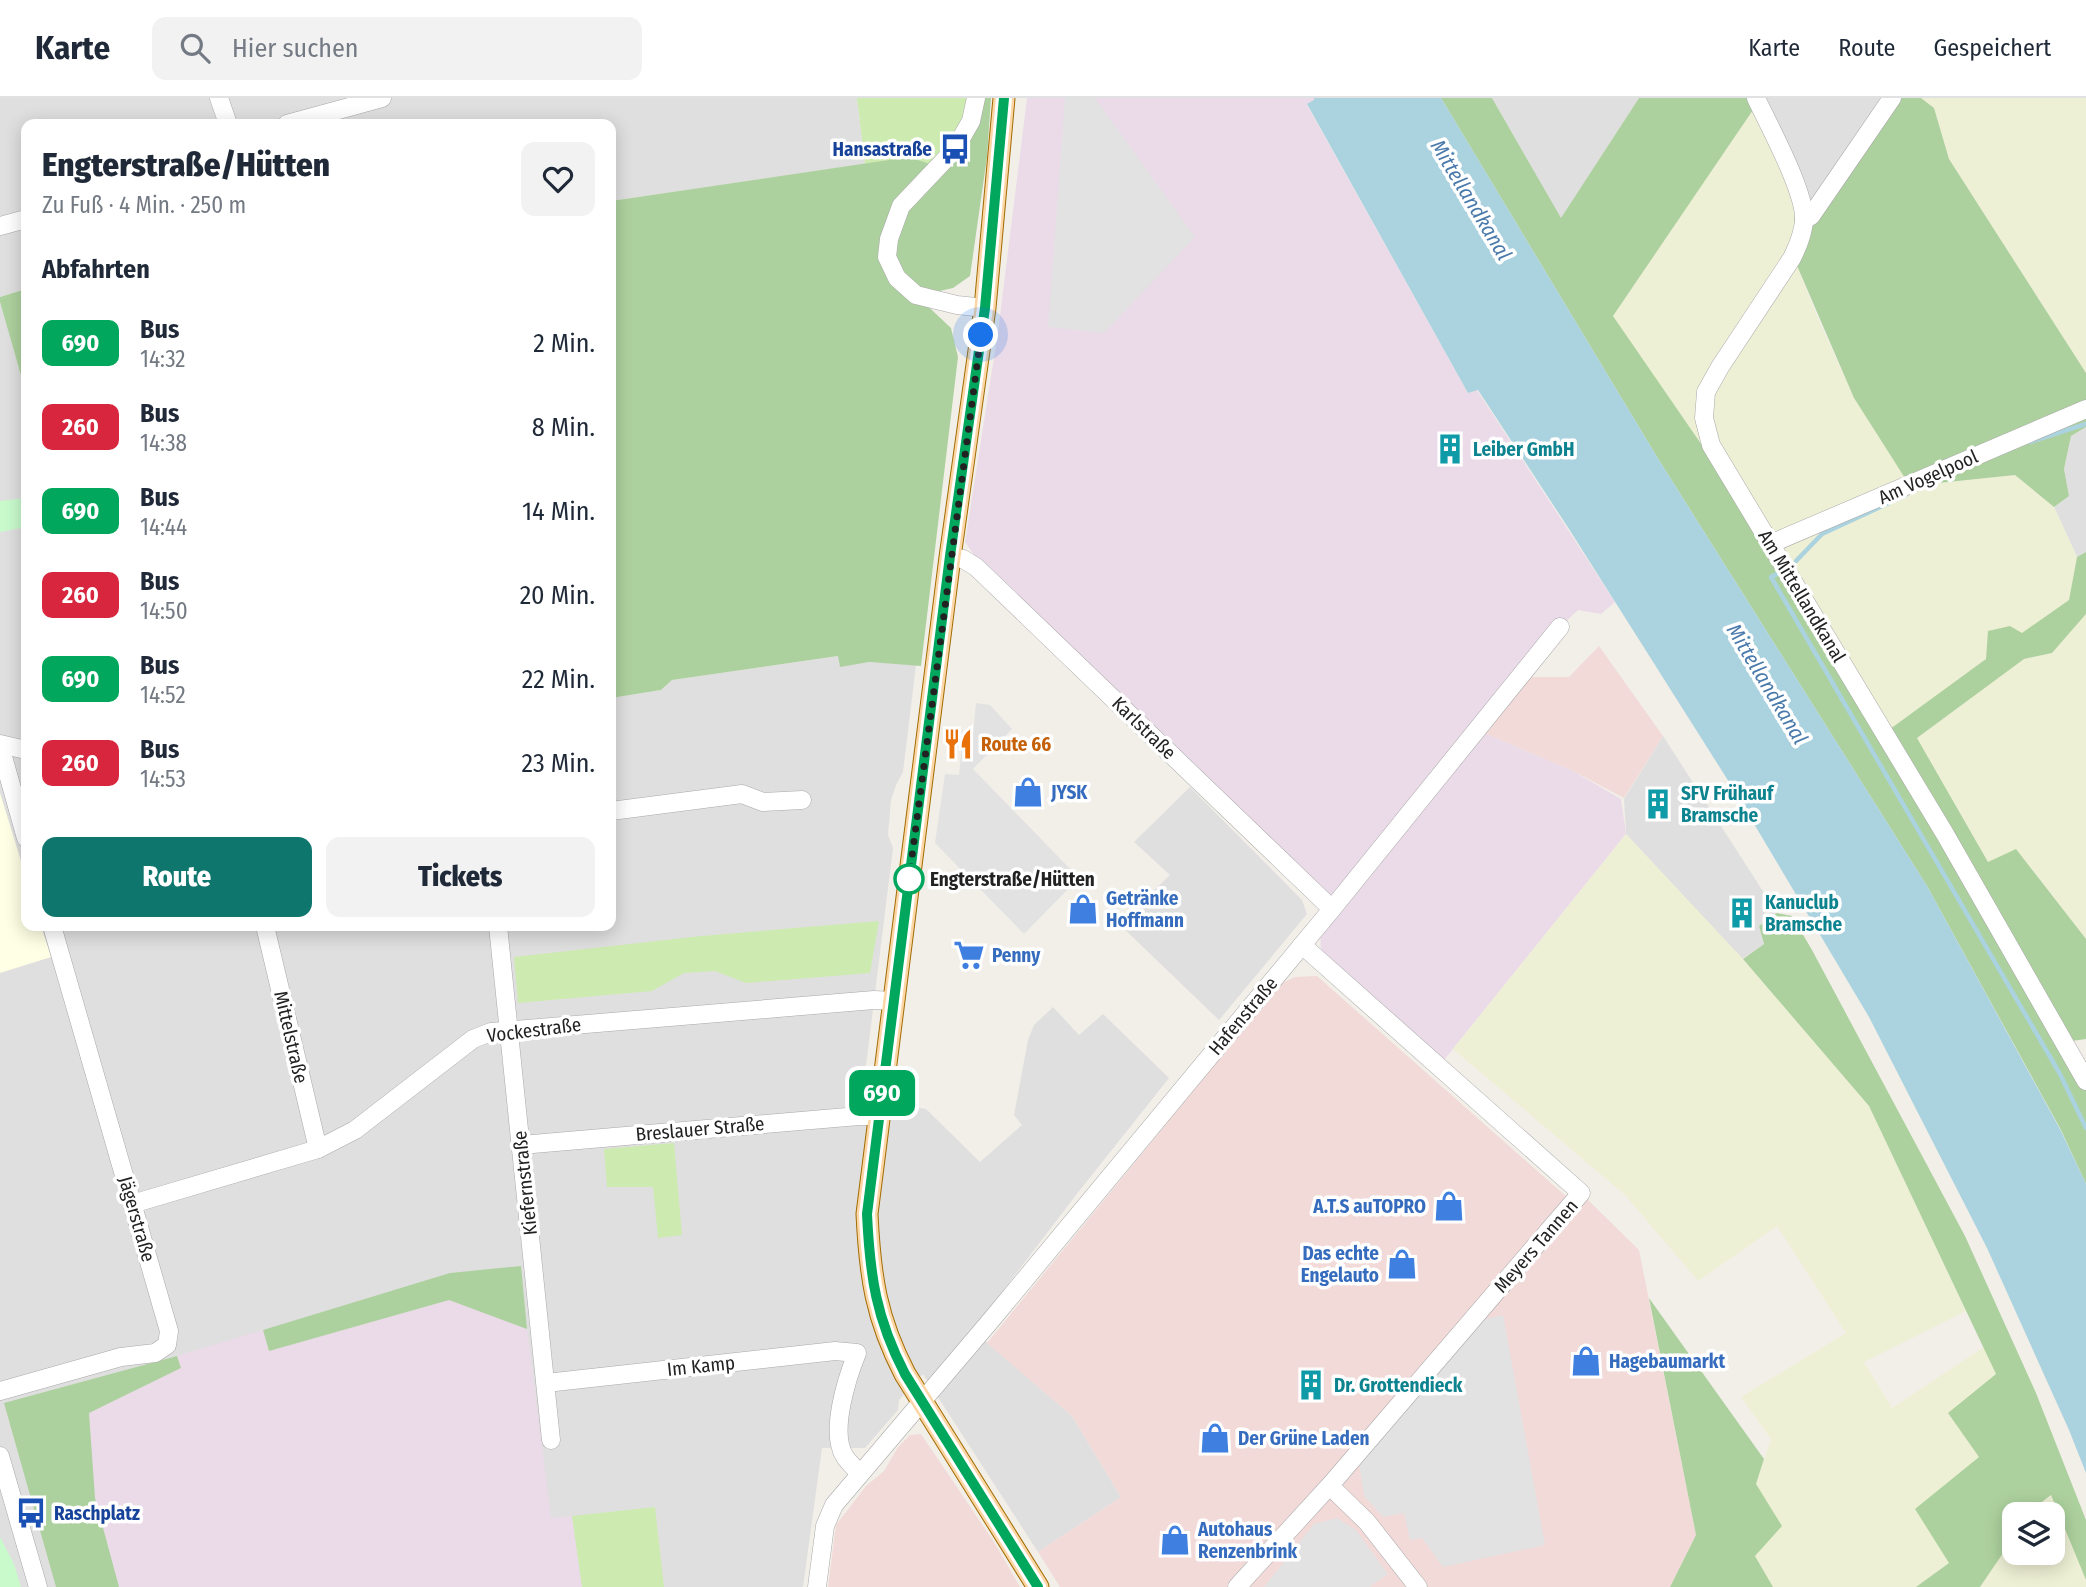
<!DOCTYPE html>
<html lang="de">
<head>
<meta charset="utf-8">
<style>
	body { margin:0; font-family:"Fira Sans Condensed",sans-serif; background:#f2f2f3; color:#1f2937; height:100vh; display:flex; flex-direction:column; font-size:26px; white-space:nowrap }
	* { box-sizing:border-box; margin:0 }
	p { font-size:23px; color:#747a83 }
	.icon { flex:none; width:38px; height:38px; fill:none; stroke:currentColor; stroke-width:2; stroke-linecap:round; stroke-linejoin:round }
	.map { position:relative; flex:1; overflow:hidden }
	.sheet { position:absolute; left:21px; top:21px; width:595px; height:812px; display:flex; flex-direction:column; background:#fff; border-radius:14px; box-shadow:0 4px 18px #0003 }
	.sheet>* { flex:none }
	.badge { padding:0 14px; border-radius:10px; font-size:24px; line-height:46px }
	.controls { position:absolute; left:2002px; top:1404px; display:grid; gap:14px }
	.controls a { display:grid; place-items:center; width:63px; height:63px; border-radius:14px; background:#fff; box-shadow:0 4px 18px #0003; font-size:35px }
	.you { position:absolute; width:35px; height:35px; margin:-18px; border:5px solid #fff; border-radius:50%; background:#1a73e8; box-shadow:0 0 0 10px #1a73e833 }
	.map>.badge { position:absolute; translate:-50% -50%; box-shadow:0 0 0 4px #fff }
	h2 { padding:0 21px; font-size:26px; line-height:63px }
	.round { display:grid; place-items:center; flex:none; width:74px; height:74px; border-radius:14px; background:#f2f2f3 }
	.headline { display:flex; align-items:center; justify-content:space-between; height:119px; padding:0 21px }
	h1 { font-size:33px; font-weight:800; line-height:52px }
	.cta { display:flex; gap:14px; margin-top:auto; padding:14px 21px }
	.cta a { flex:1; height:80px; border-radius:14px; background:#0f766e; color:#fff; font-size:28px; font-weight:800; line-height:80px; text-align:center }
	.cta a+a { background:#f2f2f3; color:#1f2937 }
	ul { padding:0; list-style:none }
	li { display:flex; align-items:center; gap:21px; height:84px; padding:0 21px }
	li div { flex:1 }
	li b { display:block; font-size:26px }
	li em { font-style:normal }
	li .badge { min-width:77px; font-weight:700; text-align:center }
	header { display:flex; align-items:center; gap:42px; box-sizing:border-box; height:98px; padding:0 35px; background:#fff; border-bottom:2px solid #e0e1e3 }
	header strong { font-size:33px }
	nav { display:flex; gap:38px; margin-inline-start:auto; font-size:24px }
	.search { width:490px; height:63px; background:#f2f2f3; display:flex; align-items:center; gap:18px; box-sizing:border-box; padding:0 24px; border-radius:14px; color:#747a83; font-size:26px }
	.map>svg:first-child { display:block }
</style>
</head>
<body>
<header>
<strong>Karte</strong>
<div class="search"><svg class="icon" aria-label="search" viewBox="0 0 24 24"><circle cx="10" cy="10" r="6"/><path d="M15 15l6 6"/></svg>Hier suchen</div>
<nav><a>Karte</a><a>Route</a><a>Gespeichert</a></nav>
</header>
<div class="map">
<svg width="2086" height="1489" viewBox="0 0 2086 1489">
	<rect width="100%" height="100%" fill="#f2efe9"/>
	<g fill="#e0dfdf">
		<path d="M0,0H857L865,66L611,103V26H26V191L0,199Z"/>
		<path d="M1492,0H1639L1561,121Z"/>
		<path d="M1751,0H1883L1800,118Z"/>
		<path d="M0,204L26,295V828H611V600L661,592L672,582L839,558L840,568L869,564L916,567L903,674L896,687L891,702L888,737L893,750L862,1000L926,1011L980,1064L1022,1027L1014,1017L1028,942L1034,927L1053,909L1079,937L1103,916L1169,980L1076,1097L973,1232L1072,1318L1121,1399L1038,1454L923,1276L899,1302L898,1312L865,1350H822L803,1489H0Z"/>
		<path d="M2086,329V454L2077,459L2054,409L2069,398L2064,371L2071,338Z"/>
		<path d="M1663,638L1777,815L1759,828L1764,846L1742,861L1626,736L1624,701Z"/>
		<path d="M1190,689L1302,802L1307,816L1219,922L1119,826L1170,777L1134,744Z"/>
	</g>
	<g fill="#f2dad9">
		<path d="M1599,548L1663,638L1624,700L1573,673L1484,635L1530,579H1569Z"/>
		<path d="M1317,878L1578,1109L1587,1101L1639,1152L1696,1437L1670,1489H1060L1038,1454L1121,1399L1072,1318L987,1245L1271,898L1282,885L1295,879Z"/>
		<path d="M921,1336L994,1444L1020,1489H828L836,1427L866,1388L884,1373L898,1349L910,1337Z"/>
	</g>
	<g fill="#ebdbe8">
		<path d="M1027,0H1314L1315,2L1307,7L1468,295L1477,292L1615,504L1601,516L1578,512L1560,529L1332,811L979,464L965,444L998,234Z"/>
		<path d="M1484,635L1573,673L1621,701L1626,736L1444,962L1321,856L1320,831Z"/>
		<path d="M450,1202L527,1231L551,1420L572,1418L582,1489H119L95,1400L89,1315L180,1270L177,1258L263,1232L269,1253Z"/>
	</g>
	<path fill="#ffffe5" d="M0,695L26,779V828H41L51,859L0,875Z"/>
	<g fill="#eef0d5">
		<path d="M1921,0H2086V275L1949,61L1934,10Z"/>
		<path d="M1755,9L1800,118L1795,163L1817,218L1854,300L1910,388L2015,377L2054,409L2077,459L2069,502L1885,635L1613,218Z"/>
		<path d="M2086,516V841L2033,772L1988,764L1917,640L2024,561L2052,555Z"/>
		<path d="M1626,736L1743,861L1869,1008L1966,1213L1864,1264L1892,1310L1984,1249L1996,1276L1949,1315L1980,1359L1949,1465L1916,1489H1773L1755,1458L1756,1386L1771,1341L1741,1299L1846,1235L1777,1128L1698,1183L1625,1097L1453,951Z"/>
		<path d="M2052,1397L2086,1482V1489H1980L2014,1439V1454H2053V1416H2030L2034,1410Z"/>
	</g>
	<g fill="#cdebb0">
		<path d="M857,0H976L939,70L909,59L865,66Z"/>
		<path d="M879,823L870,875L746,885L715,873L684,875L652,893L518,905L514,859L701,838Z"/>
		<path d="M674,1045L682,1137L658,1140L653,1089H607L604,1051Z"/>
		<path d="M655,1409L664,1489H582L572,1418Z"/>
	</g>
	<g fill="#add19e">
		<path d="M976,0H991L987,59L970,178L953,190L917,198L951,230L958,259L921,568L869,564L840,569L838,558L672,582L661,592L611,600V103L909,59L939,69Z"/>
		<path d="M1441,0H1492L1561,120L1639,0H1751L1755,9L1613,218L1770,446L1886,634L1986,561L1988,533L2010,528L2022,535L2069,502L2077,459L2086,454V516L2052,555L2024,561L1917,640L1988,764L2016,751L2086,841V941L2065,944L2086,983V1086L2061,1032L1927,788L1657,359Z"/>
		<path d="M1883,0H1921L1934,10L1949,61L2086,275V329L2071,338L2064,371L2069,398L2054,409L2015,377L1910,388L1854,300L1795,163L1800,118Z"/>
		<path d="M26,191V295L0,204V199Z"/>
		<path d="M1777,815L1792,818L1812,852L1965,1138L2036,1295L2086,1422V1482L2051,1397L2034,1410L2030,1416H2014V1439L1980,1489H1916L1949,1465L1915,1411L1979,1359L1948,1315L1996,1276L1869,1008L1743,861L1764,846L1759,828Z"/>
		<path d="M521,1168L527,1231L449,1202L269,1253L263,1232L450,1175Z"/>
		<path d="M1649,1200L1764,1361L1756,1386L1782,1428L1755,1458L1773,1489H1670L1696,1437Z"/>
		<path d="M177,1258L181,1270L89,1315L95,1400L119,1489H56L4,1305Z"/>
	</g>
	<g fill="#c8facc">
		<path d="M26,400V429L0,434V403Z"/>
		<path d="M0,1439L14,1466L21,1489H0Z"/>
	</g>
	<g fill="#e2e2e2">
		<path d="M1065,0H1095L1195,139L1104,235L1048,229Z"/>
		<path d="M976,605L990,607L1012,631L973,671L1079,780L1024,836L935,745L945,676L959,677L963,637H973Z"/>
		<path d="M1503,1217L1545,1447L1443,1469L1422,1440L1410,1442L1404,1415L1383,1419L1364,1398L1359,1365L1482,1222Z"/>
		<path d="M1337,1420L1356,1432L1388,1476L1369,1489H1264L1314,1426Z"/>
	</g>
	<path fill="#aad3df" d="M1314,0H1441L1657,359L1927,788L2061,1033L2086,1086V1375L2069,1332L1987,1150L1869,919L1729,684L1569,431L1478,292L1468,295L1307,6L1314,2Z"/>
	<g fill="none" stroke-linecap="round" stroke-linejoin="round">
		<g stroke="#aad3df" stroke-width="4.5">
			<path d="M2030,344L2086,326"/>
			<path d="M1796,463L1822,436L1906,397"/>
			<path d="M1779,475L1771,479L2060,976L2086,1030"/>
		</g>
		<g stroke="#a9a9a9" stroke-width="19">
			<g id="minor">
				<path d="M219,0L228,26"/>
				<path d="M976,0L971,23L955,51L901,108L889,141L887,159L897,180L916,197L957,207L985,210"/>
				<path d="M1756,0C1769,28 1806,95 1804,123C1803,136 1798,148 1792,160L1720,269L1706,294L1704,320L1711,347L1945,736L2086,983"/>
				<path d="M287,26L382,0"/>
				<path d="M1804,122L1811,118L1892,0"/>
				<path d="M0,128L26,121"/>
				<path d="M1770,446L2086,311"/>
				<path d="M950,459L963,461L976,469L1332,811"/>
				<path d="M0,646L26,652"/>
				<path d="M0,648L26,740"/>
				<path d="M611,713L742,696L763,704L802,702"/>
				<path d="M265,828L318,1051"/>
				<path d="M498,828L551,1342"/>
				<path d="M521,1047L859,1018H879"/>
				<path d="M132,1106L318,1051L355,1032L473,941L491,934L874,902L894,903"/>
				<path d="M546,1285L835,1253L857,1255C847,1280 829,1335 845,1359C849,1365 855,1370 860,1376"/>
				<path d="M0,1293L121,1259L155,1255L167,1247L169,1233L52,828"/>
				<path d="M0,1358L38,1489"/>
				<path d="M1330,1388L1367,1424L1418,1489"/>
				<path d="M817,1489L825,1428L834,1407L992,1221L1332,811L1560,529"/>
				<path d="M1237,1489L1332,1385L1581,1095L1302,847"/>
			</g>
		</g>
		<g stroke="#a06b00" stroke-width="23">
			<path id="major" d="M1004,0L985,210L950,459L867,1116C870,1179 876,1220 905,1276L1038,1489"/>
		</g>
		<use href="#minor" stroke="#fff" stroke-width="18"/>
		<use href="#major" stroke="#fcd6a4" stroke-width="21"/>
	</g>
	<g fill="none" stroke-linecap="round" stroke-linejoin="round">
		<g stroke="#fff" stroke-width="16">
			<path id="line" d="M1004,0L985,210L950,458L867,1116C870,1179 876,1220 905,1276L1038,1489"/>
		</g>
		<use href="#line" stroke="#00a75d" stroke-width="10"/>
		<path stroke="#222" stroke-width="7" stroke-dasharray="0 12.6" d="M909,781L981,237"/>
	</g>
	<defs>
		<g id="bus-bare" transform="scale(2.415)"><path d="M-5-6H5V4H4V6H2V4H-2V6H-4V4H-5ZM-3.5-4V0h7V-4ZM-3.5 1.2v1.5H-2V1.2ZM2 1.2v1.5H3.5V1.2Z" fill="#1a4fb4" stroke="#fff" stroke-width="2.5" paint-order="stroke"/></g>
		<g id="building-bare" transform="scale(2.415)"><path d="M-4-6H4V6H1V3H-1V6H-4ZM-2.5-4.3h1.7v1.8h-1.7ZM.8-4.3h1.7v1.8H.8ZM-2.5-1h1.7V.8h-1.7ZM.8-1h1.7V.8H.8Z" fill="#0f9aa8" stroke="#fff" stroke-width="2.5" paint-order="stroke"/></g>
		<g id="restaurant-bare" transform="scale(2.415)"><path d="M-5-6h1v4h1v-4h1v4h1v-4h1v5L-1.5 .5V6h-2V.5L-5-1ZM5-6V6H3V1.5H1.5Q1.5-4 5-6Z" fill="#e8710a" stroke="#fff" stroke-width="2.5" paint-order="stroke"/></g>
		<g id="shop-bare" transform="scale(2.415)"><path d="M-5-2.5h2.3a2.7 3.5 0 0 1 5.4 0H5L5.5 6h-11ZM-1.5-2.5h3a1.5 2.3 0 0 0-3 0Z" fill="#3f7fe0" stroke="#fff" stroke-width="2.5" paint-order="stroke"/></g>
		<g id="supermarket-bare" transform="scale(2.415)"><path d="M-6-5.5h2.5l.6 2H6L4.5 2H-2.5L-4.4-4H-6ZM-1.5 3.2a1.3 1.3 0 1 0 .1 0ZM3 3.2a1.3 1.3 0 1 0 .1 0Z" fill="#3f7fe0" stroke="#fff" stroke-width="2.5" paint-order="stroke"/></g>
	</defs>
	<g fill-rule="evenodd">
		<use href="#bus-bare" x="955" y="51"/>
		<use href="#building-bare" x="1450" y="351"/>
		<use href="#restaurant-bare" x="958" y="646"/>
		<use href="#shop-bare" x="1028" y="694"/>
		<use href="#building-bare" x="1658" y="706"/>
		<use href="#shop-bare" x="1083" y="811"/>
		<use href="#building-bare" x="1742" y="815"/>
		<use href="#supermarket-bare" x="969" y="857"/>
		<use href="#shop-bare" x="1449" y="1108"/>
		<use href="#shop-bare" x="1402" y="1166"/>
		<use href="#shop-bare" x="1586" y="1263"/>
		<use href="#building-bare" x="1311" y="1287"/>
		<use href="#shop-bare" x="1215" y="1340"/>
		<use href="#bus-bare" x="31" y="1415"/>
		<use href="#shop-bare" x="1175" y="1442"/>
	</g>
	<circle fill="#fff" stroke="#00a75d" stroke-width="3.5" cx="909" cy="781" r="14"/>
	<g text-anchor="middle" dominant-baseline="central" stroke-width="7" stroke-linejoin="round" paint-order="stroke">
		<g font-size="19" font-weight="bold" fill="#164399" stroke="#fff" text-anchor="end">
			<text x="932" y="51">Hansastraße</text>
			<text x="54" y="1415" text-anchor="start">Raschplatz</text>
		</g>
		<g font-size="19" font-weight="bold" fill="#0d838f" stroke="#fff" text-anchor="start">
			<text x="1473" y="351">Leiber GmbH</text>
			<text x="1681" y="695">SFV Frühauf<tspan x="1681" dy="22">Bramsche</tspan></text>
			<text x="1765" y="804">Kanuclub<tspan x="1765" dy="22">Bramsche</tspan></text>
			<text x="1334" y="1287">Dr. Grottendieck</text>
		</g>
		<g font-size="19" fill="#222" stroke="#fff">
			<text transform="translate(1928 379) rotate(-24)">Am Vogelpool</text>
			<text transform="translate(1802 498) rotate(59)">Am Mittellandkanal</text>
			<text transform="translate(1144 630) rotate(44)">Karlstraße</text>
			<text transform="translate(1243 918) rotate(-50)">Hafenstraße</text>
			<text transform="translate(534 932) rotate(-7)">Vockestraße</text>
			<text transform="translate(291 939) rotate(77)">Mittelstraße</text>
			<text transform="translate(700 1031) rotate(-5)">Breslauer Straße</text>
			<text transform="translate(525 1085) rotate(-96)">Kiefernstraße</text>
			<text transform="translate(137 1121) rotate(74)">Jägerstraße</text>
			<text transform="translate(1536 1148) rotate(-49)">Meyers Tannen</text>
			<text transform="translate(701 1268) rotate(-6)">Im Kamp</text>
		</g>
		<g font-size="19" font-weight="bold" fill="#c56008" stroke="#fff" text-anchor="start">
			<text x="981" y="646">Route 66</text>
		</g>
		<g font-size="19" font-weight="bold" fill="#366cbe" stroke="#fff" text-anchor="start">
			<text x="1051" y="694">JYSK</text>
			<text x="1106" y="800">Getränke<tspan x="1106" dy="22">Hoffmann</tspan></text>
			<text x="992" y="857">Penny</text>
			<text x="1426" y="1108" text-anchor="end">A.T.S auTOPRO</text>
			<text x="1379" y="1155" text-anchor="end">Das echte<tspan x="1379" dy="22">Engelauto</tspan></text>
			<text x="1609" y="1263">Hagebaumarkt</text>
			<text x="1238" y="1340">Der Grüne Laden</text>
			<text x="1198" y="1431">Autohaus<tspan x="1198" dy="22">Renzenbrink</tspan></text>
		</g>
		<g font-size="19" font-weight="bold" fill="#222" stroke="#fff" text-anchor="start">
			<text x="930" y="781">Engterstraße/Hütten</text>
		</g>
		<g font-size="21" font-style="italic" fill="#4a7aab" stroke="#fff">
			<text transform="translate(1471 102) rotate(59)">Mittellandkanal</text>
			<text transform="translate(1767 586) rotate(59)">Mittellandkanal</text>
		</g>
	</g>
</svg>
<div class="controls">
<a><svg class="icon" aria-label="layers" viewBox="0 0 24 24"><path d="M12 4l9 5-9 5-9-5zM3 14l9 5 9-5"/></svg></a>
</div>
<div class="you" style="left:981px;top:237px"></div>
<b class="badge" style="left:882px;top:995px;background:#00a75d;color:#fff">690</b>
<section class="sheet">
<div class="headline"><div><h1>Engterstraße/Hütten</h1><p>Zu Fuß · 4 Min. · 250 m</p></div><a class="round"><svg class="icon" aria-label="heart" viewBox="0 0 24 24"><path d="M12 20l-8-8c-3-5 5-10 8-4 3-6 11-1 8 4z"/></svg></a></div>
<h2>Abfahrten</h2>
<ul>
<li><span class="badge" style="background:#00a75d;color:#fff">690</span><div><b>Bus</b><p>14:32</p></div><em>2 Min.</em></li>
<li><span class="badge" style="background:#d7263d;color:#fff">260</span><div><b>Bus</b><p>14:38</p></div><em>8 Min.</em></li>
<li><span class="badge" style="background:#00a75d;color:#fff">690</span><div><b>Bus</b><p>14:44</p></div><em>14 Min.</em></li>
<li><span class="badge" style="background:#d7263d;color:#fff">260</span><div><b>Bus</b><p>14:50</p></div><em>20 Min.</em></li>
<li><span class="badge" style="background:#00a75d;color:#fff">690</span><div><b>Bus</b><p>14:52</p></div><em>22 Min.</em></li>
<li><span class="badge" style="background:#d7263d;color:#fff">260</span><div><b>Bus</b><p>14:53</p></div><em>23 Min.</em></li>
</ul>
<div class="cta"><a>Route</a><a>Tickets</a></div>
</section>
</div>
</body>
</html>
